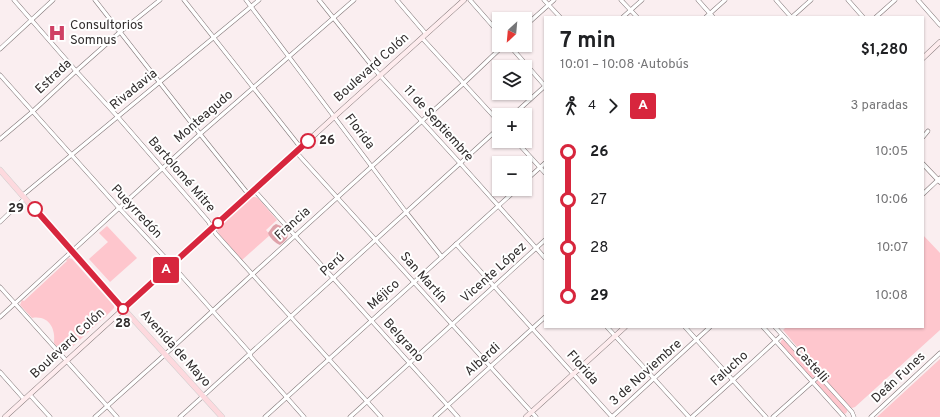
<!DOCTYPE html>
<html lang="es">
<head>
<meta charset="utf-8">
<style>
	body { margin:0; font-family:Overpass,sans-serif; background:#f2f2f2; color:#202124; height:100vh; display:flex; flex-direction:column; font-size:15px; white-space:nowrap }
	* { box-sizing:border-box; margin:0 }
	p { font-size:13px; color:#757577 }
	.icon { flex:none; width:22px; height:22px; fill:none; stroke:currentColor; stroke-width:2; stroke-linecap:round; stroke-linejoin:round }
	.map { position:relative; flex:1; overflow:hidden }
	.sheet { position:absolute; left:544px; top:16px; width:380px; height:312px; display:flex; flex-direction:column; background:#fff; border-radius:0px; box-shadow:0 1px 3px #0004 }
	.sheet>* { flex:none }
	.badge { padding:0 8px; border-radius:3px; font-size:14px; line-height:26px }
	.needle { width:26px; rotate:206deg }
	.tools { position:absolute; left:492px; top:12px; display:grid; gap:8px }
	.tools a { display:grid; place-items:center; width:40px; height:40px; border-radius:0px; background:#fff; box-shadow:0 1px 3px #0004; font-size:20px }
	.map>.badge { position:absolute; translate:-50% -50%; box-shadow:0 0 0 2px #fff }
	.legs { display:flex; align-items:center; gap:6px; height:44px; padding:0 16px; font-size:13px }
	.legs p { margin-inline-start:auto }
	.summary { display:flex; align-items:center; justify-content:space-between; height:68px; padding:0 16px }
	h1 { font-size:22px; font-weight:700; line-height:30px }
	ul { padding:0 16px; list-style:none }
	li { display:flex; align-items:center; gap:14px; height:48px; font-size:15px }
	li i { display:grid; place-items:center; width:6px; height:100%; margin:0 5px; background:currentColor }
	li i::after { content:''; width:10px; height:10px; margin:-5px; border:3px solid; border-radius:50%; background:#fff }
	li p { margin-inline-start:auto }
	li:first-child i { background:linear-gradient(#0000 50%,currentColor 0) }
	li:last-child i { background:linear-gradient(currentColor 50%,#0000 0) }
	.map>svg:first-child { display:block }
</style>
</head>
<body>
<div class="map">
<svg width="940" height="417" viewBox="0 0 940 417">
	<rect width="100%" height="100%" fill="#faeef0"/>
	<g fill="#fec6cd">
		<path d="M252,197H255L258,198L277,220L266,230L270,235L242,260L219,234L217,230L219,227Z"/>
		<path d="M107,226L137,258L110,282L89,259L108,242L99,233Z"/>
		<path d="M923,235L940,253V330L855,407L852,408L850,407L820,374L783,330L786,327H923Z"/>
		<path d="M69,258L72,259L114,306V308L104,318L101,320L67,352L63,353L61,352L54,343C56,329 49,315 32,318L20,305L22,300L24,301L67,261L66,260Z"/>
		<path d="M783,339L816,375L812,379L780,344L781,341Z"/>
		<path d="M940,359V417H877Z"/>
		<path d="M819,379L847,409V412L845,414L843,413L815,383Z"/>
	</g>
	<path fill="#dfa2aa" d="M276,224L281,226L288,234C288,239 284,242 280,245C276,244 269,237 268,233L273,226Z"/>
	<g fill="none" stroke-linecap="round" stroke-linejoin="round">
		<g stroke="#807677" stroke-width="4.5">
			<g id="minor">
				<path d="M14,0L76,71L117,116L208,221L212,228L216,234L381,417"/>
				<path d="M95,0L200,134L249,195"/>
				<path d="M184,0L301,148"/>
				<path d="M246,0L406,212L442,257"/>
				<path d="M319,0L376,71L460,163L545,258"/>
				<path d="M397,0L426,34"/>
				<path d="M470,0L499,33"/>
				<path d="M544,0L560,17"/>
				<path d="M621,0L637,17"/>
				<path d="M698,0L713,17"/>
				<path d="M776,0L791,17"/>
				<path d="M848,0L863,17"/>
				<path d="M918,0L940,25"/>
				<path d="M623,17L642,0"/>
				<path d="M706,17L725,0"/>
				<path d="M792,17L811,0"/>
				<path d="M876,17L895,0"/>
				<path d="M525,26L554,0"/>
				<path d="M422,38L499,122"/>
				<path d="M509,45L545,86"/>
				<path d="M0,49L53,0"/>
				<path d="M0,75L119,208L172,265L250,353L251,357L304,417"/>
				<path d="M513,115L545,86"/>
				<path d="M923,137L928,131"/>
				<path d="M0,139L32,112L76,71L120,32L160,0"/>
				<path d="M516,141L545,173"/>
				<path d="M296,152L536,417"/>
				<path d="M525,181L545,163"/>
				<path d="M254,190L458,417"/>
				<path d="M923,194L940,178"/>
				<path d="M23,195L259,0"/>
				<path d="M0,222L25,198"/>
				<path d="M456,244L612,417L710,327"/>
				<path d="M0,287L117,417"/>
				<path d="M0,317L200,134L354,0"/>
				<path d="M607,327L689,417"/>
				<path d="M685,327L766,417"/>
				<path d="M763,327L844,417"/>
				<path d="M775,327L852,412L854,417"/>
				<path d="M0,372L24,399"/>
				<path d="M30,395L50,417"/>
				<path d="M95,417L160,359L255,272L464,83L504,45"/>
				<path d="M180,417L499,128"/>
				<path d="M265,417L517,189"/>
				<path d="M350,417L545,240"/>
				<path d="M435,417L545,317"/>
				<path d="M692,417L733,380L782,335"/>
				<path d="M773,417L819,376"/>
				<path d="M871,417L940,353"/>
			</g>
		</g>
		<g stroke="#807677" stroke-width="5">
			<path id="tertiary" d="M923,164L940,182"/>
		</g>
		<g stroke="#807677" stroke-width="5.5">
			<g id="secondary">
				<path d="M923,58L940,42"/>
				<path d="M5,417L334,117L464,0"/>
				<path d="M526,417L625,327"/>
			</g>
		</g>
		<g stroke="#cecdcd" stroke-width="6">
			<path id="primary" d="M0,170L71,251L222,417"/>
		</g>
		<use href="#minor" stroke="#fff" stroke-width="3.5"/>
		<use href="#tertiary" stroke="#fff" stroke-width="4"/>
		<use href="#secondary" stroke="#feecee" stroke-width="4.5"/>
		<use href="#primary" stroke="#fdd9de" stroke-width="5"/>
	</g>
	<g fill="none" stroke-linecap="round" stroke-linejoin="round">
		<g stroke="#fff" stroke-width="9">
			<path id="line-1" d="M35,209L123,309L308,141"/>
		</g>
		<use href="#line-1" stroke="#d7263d" stroke-width="6"/>
	</g>
	<defs>
		<g id="hospital-bare" transform="scale(1.38)"><path d="M-5-5h3v3.5h4V-5h3V5h-3V1.5h-4V5h-3Z" fill="#cf4064" stroke="#fff" stroke-width="2.5" paint-order="stroke"/></g>
	</defs>
	<g fill-rule="evenodd">
		<use href="#hospital-bare" x="57" y="33"/>
	</g>
	<g fill="#fff" stroke="#d7263d" stroke-width="2">
		<circle cx="308" cy="141" r="7"/>
		<circle cx="35" cy="209" r="7"/>
		<circle cx="218" cy="223" r="5"/>
		<circle cx="123" cy="309" r="5"/>
	</g>
	<g text-anchor="middle" dominant-baseline="central" stroke-width="4" stroke-linejoin="round" paint-order="stroke">
		<g font-size="13" fill="#312d2d" stroke="#fff" text-anchor="start">
			<text x="70" y="26">Consultorios<tspan x="70" dy="15">Somnus</tspan></text>
		</g>
		<g font-size="13" fill="#312d2d" stroke="#fff">
			<text transform="translate(372 68) rotate(-42)">Boulevard Colón</text>
			<text transform="translate(54 77) rotate(-43)">Estrada</text>
			<text transform="translate(134 90) rotate(-39)">Rivadavia</text>
			<text transform="translate(204 117) rotate(-41)">Monteagudo</text>
			<text transform="translate(438 124) rotate(48)">11 de Septiembre</text>
			<text transform="translate(359 132) rotate(53)">Florida</text>
			<text transform="translate(181 175) rotate(49)">Bartolomé Mitre</text>
			<text transform="translate(136 212) rotate(47)">Pueyrredón</text>
			<text transform="translate(293 224) rotate(-42)">Francia</text>
			<text transform="translate(333 265) rotate(-42)">Perú</text>
			<text transform="translate(494 273) rotate(-42)">Vicente López</text>
			<text transform="translate(423 278) rotate(48)">San Martín</text>
			<text transform="translate(384 295) rotate(-42)">Méjico</text>
			<text transform="translate(403 341) rotate(48)">Belgrano</text>
			<text transform="translate(68 344) rotate(-43)">Boulevard Colón</text>
			<text transform="translate(175 349) rotate(48)">Avenida de Mayo</text>
			<text transform="translate(483 360) rotate(-42)">Alberdi</text>
			<text transform="translate(811 365) rotate(48)">Castelli</text>
			<text transform="translate(582 368) rotate(48)">Florida</text>
			<text transform="translate(730 369) rotate(-42)">Falucho</text>
			<text transform="translate(646 373) rotate(-42)">3 de Noviembre</text>
			<text transform="translate(899 378) rotate(-43)">Deán Funes</text>
		</g>
		<g font-size="13" font-weight="bold" fill="#312d2d" stroke="#fff" text-anchor="start">
			<text x="319" y="141">26</text>
			<text x="24" y="209" text-anchor="end">29</text>
			<text x="123" y="324" text-anchor="middle">28</text>
		</g>
	</g>
</svg>
<div class="tools">
<a><svg class="needle" viewBox="-14 -14 28 28"><path d="M0-13l5 13h-10z" fill="#e53935"/><path d="M0 13l5-13h-10z" fill="#757577"/></svg></a>
<a><svg class="icon" aria-label="layers" viewBox="0 0 24 24"><path d="M12 4l9 5-9 5-9-5zM3 14l9 5 9-5"/></svg></a>
<a>+</a>
<a>−</a>
</div>
<b class="badge" style="left:166px;top:270px;background:#d7263d;color:#fff">A</b>
<section class="sheet">
<div class="summary"><div><h1>7 min</h1><p>10:01 – 10:08 · Autobús</p></div><b>$1,280</b></div>
<div class="legs"><svg class="icon" aria-label="walk" viewBox="0 0 24 24"><circle cx="13" cy="4" r="2"/><path d="M13 8l-2 6 4 7M11 14l-3 7M7 12l3-4h3l4 4"/></svg>4<svg class="icon" aria-label="forward" viewBox="0 0 24 24"><path d="M9 5l7 7-7 7"/></svg><b class="badge" style="background:#d7263d;color:#fff">A</b><p>3 paradas</p></div>
<ul>
<li><i style="color:#d7263d"></i><b>26</b><p>10:05</p></li>
<li><i style="color:#d7263d"></i><span>27</span><p>10:06</p></li>
<li><i style="color:#d7263d"></i><span>28</span><p>10:07</p></li>
<li><i style="color:#d7263d"></i><b>29</b><p>10:08</p></li>
</ul>
</section>
</div>
</body>
</html>
